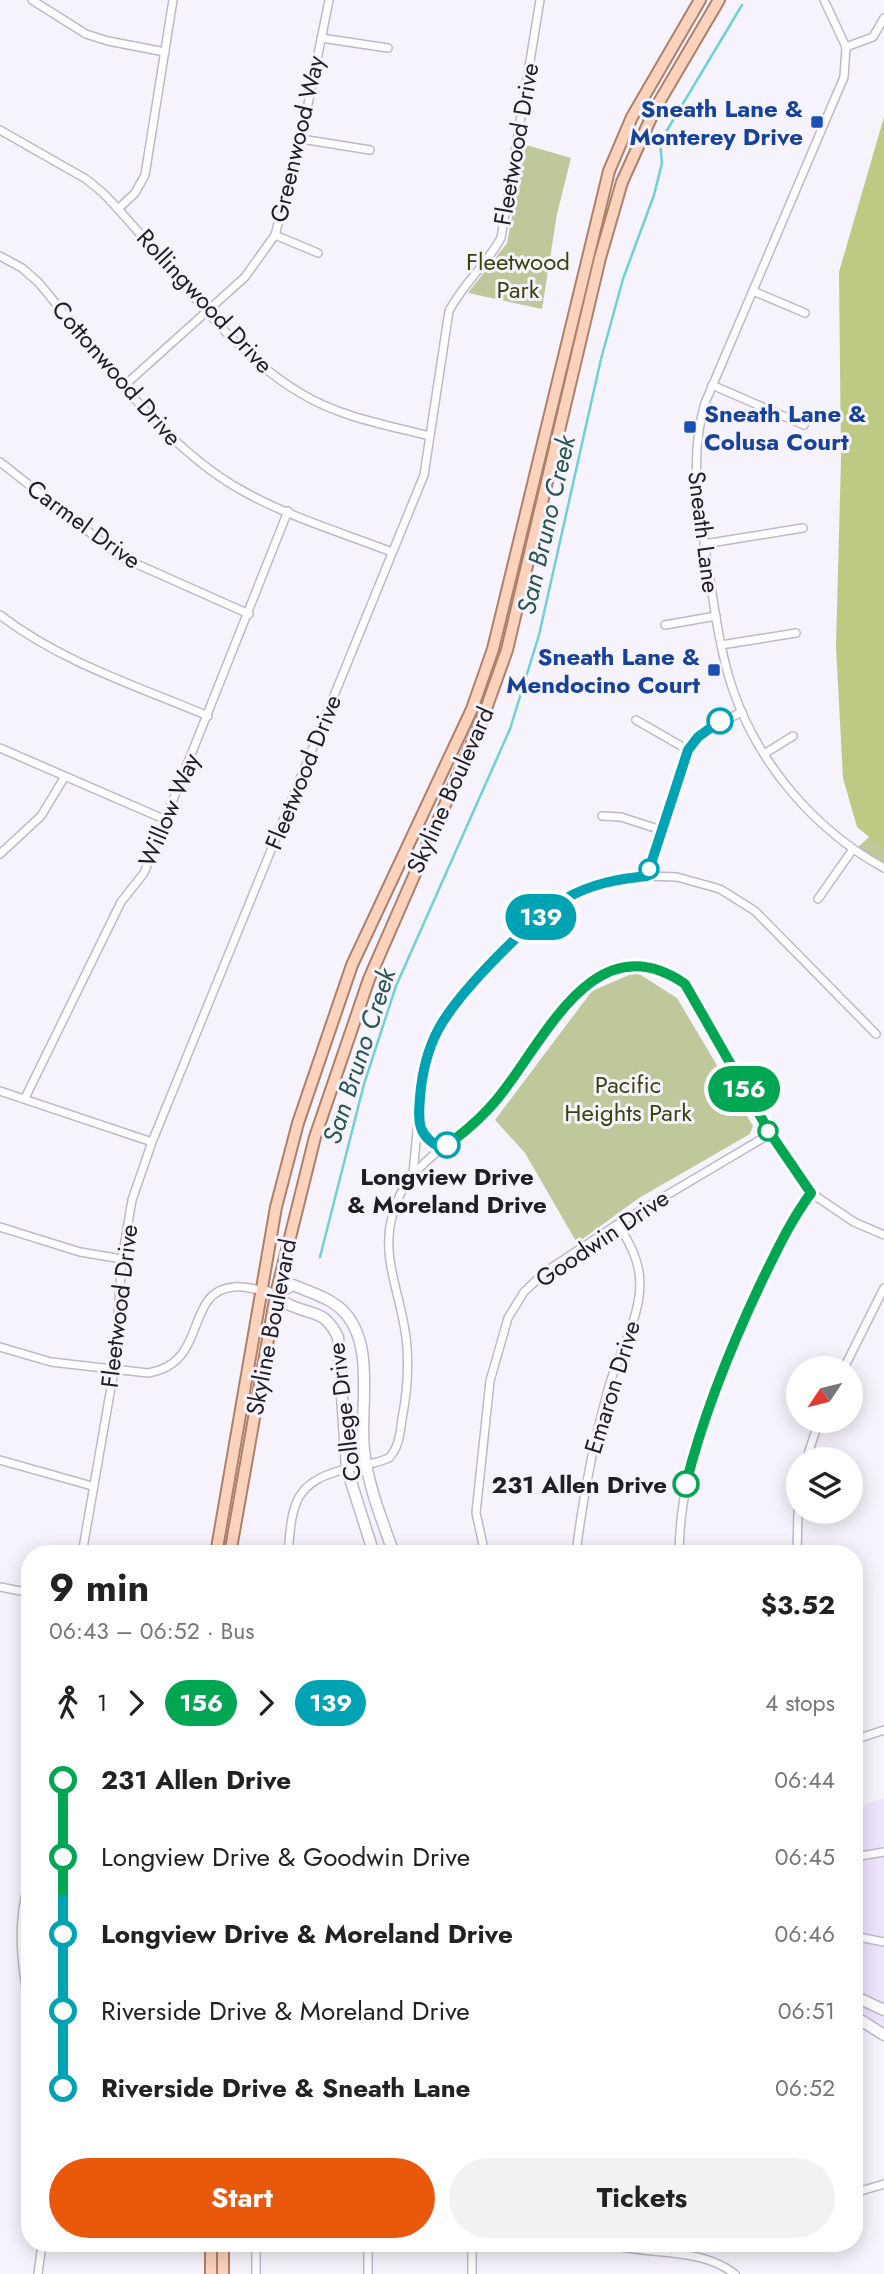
<!DOCTYPE html>
<html lang="en">
<head>
<meta charset="utf-8">
<style>
	body { margin:0; font-family:Jost,sans-serif; background:#f2f2f2; color:#222; height:100vh; display:flex; flex-direction:column; font-size:26px; white-space:nowrap }
	* { box-sizing:border-box; margin:0 }
	p { font-size:23px; color:#767676 }
	.icon { flex:none; width:38px; height:38px; fill:none; stroke:currentColor; stroke-width:2; stroke-linecap:round; stroke-linejoin:round }
	.map { position:relative; flex:1; overflow:hidden }
	.side { position:absolute; left:21px; top:1545px; width:842px; height:707px; display:flex; flex-direction:column; background:#fff; border-radius:28px; box-shadow:0 4px 18px #0003 }
	.side>* { flex:none }
	.badge { padding:0 14px; border-radius:23px; font-size:24px; line-height:46px }
	.needle { width:46px; rotate:235deg }
	.controls { position:absolute; left:786px; top:1356px; display:grid; gap:14px }
	.controls a { display:grid; place-items:center; width:77px; height:77px; border-radius:50%; background:#fff; box-shadow:0 4px 18px #0003; font-size:35px }
	.map>.badge { position:absolute; translate:-50% -50%; box-shadow:0 0 0 4px #fff }
	.legs { display:flex; align-items:center; gap:10px; height:77px; padding:0 28px; font-size:23px }
	.legs p { margin-inline-start:auto }
	.headline { display:flex; align-items:center; justify-content:space-between; height:119px; padding:0 28px }
	h1 { font-size:38px; font-weight:700; line-height:52px }
	.button { display:flex; gap:14px; margin-top:auto; padding:14px 28px }
	.button a { flex:1; height:80px; border-radius:42px; background:#ea580c; color:#fff; font-size:28px; font-weight:700; line-height:80px; text-align:center }
	.button a+a { background:#f2f2f2; color:#222 }
	ul { padding:0 28px; list-style:none }
	li { display:flex; align-items:center; gap:24px; height:77px; font-size:26px }
	li i { display:grid; place-items:center; width:10px; height:100%; margin:0 9px; background:currentColor }
	li i::after { content:''; width:18px; height:18px; margin:-9px; border:5px solid; border-radius:50%; background:#fff }
	li p { margin-inline-start:auto }
	li:first-child i { background:linear-gradient(#0000 50%,currentColor 0) }
	li:last-child i { background:linear-gradient(currentColor 50%,#0000 0) }
	.map>svg:first-child { display:block }
</style>
</head>
<body>
<div class="map">
<svg width="884" height="2274" viewBox="0 0 884 2274">
	<rect width="100%" height="100%" fill="#f7f3fc"/>
	<path fill="#eee4fc" d="M884,1798V2042L854,2023V1808Z"/>
	<g fill="#bfc89a">
		<path d="M526,145L571,158L557,214L542,309L468,293L507,243Z"/>
		<path d="M884,823V870L854,851Z"/>
		<path d="M636,972L677,998L753,1126L750,1134L639,1198L577,1243L525,1153L495,1120L592,991Z"/>
	</g>
	<path fill="#bdca83" d="M884,117V849L857,827L843,778L836,647L841,459L839,272Z"/>
	<g fill="none" stroke-linecap="round" stroke-linejoin="round">
		<path stroke="#6ed2d5" stroke-width="2.5" d="M320,1257L364,1084L396,986L510,729L539,635L601,359L623,279L654,195L662,163L660,142L742,5"/>
		<g stroke="#c1b7cd" stroke-width="10">
			<g id="street">
				<path d="M32,0L86,34L108,41L165,52"/>
				<path d="M824,0L846,47L844,77L705,403C689,457 699,506 707,560C714,604 719,649 733,690C759,765 815,830 884,868"/>
				<path d="M321,38L388,48"/>
				<path d="M846,47L873,37L884,18"/>
				<path d="M0,130L86,179L103,193C165,256 225,350 302,394C340,417 387,425 429,436"/>
				<path d="M301,139L370,150"/>
				<path d="M118,209L135,193L145,175L173,0"/>
				<path d="M275,235L318,253"/>
				<path d="M0,256L22,268L38,282C97,352 162,447 243,491C289,517 343,533 392,552"/>
				<path d="M753,291L805,313"/>
				<path d="M125,385L245,277L275,235L301,139L329,0"/>
				<path d="M712,385L804,425"/>
				<path d="M0,462L121,557L249,614"/>
				<path d="M704,544L803,528"/>
				<path d="M0,615C61,662 137,686 208,716"/>
				<path d="M665,625L716,616"/>
				<path d="M721,645L796,633"/>
				<path d="M636,720L688,750"/>
				<path d="M0,748L166,820"/>
				<path d="M764,754L793,736"/>
				<path d="M602,816L621,817L661,830"/>
				<path d="M0,854L41,816L64,778"/>
				<path d="M647,876L688,750L709,728L742,712"/>
				<path d="M818,899L853,849"/>
				<path d="M0,1091L152,1142"/>
				<path d="M25,1098L121,902L144,873L288,511"/>
				<path d="M418,1125L423,1137L443,1149"/>
				<path d="M413,1174L423,1067L438,1030L467,991L532,925L565,899L604,883L647,876L677,877L720,889L755,911L876,1034"/>
				<path d="M0,1227L80,1252L122,1259"/>
				<path d="M0,1347L51,1362L148,1373C210,1363 183,1291 234,1287C243,1286 253,1289 261,1290"/>
				<path d="M844,1368L884,1288"/>
				<path d="M0,1460L92,1486"/>
				<path d="M806,1460L819,1421"/>
				<path d="M82,1554L114,1370L122,1259L132,1200L152,1142L424,475L449,311C463,284 486,265 501,238L540,0"/>
				<path d="M288,1554C292,1505 293,1482 346,1469C360,1466 375,1464 389,1458C399,1447 400,1434 402,1419C408,1388 410,1356 404,1325C398,1290 383,1257 391,1221C395,1204 403,1186 414,1174C436,1148 467,1132 490,1108C531,1064 555,989 616,967C640,958 665,970 685,984L770,1134L811,1193L854,1222L884,1235"/>
				<path d="M485,1554L476,1513L490,1381L508,1318L524,1292L545,1272L618,1224L770,1134"/>
				<path d="M576,1554C583,1495 593,1443 609,1386C619,1351 645,1311 639,1272C636,1254 627,1239 618,1224"/>
				<path d="M679,1554C680,1463 717,1377 756,1296C772,1260 787,1225 811,1193"/>
				<path d="M797,1554L798,1512"/>
				<path d="M0,1587L30,1593"/>
				<path d="M854,1740L884,1730"/>
				<path d="M854,1857L884,1852"/>
				<path d="M30,1880C15,1923 22,1967 30,2012"/>
				<path d="M854,1936L884,1942"/>
				<path d="M854,2193L884,2184"/>
				<path d="M256,2244V2274"/>
				<path d="M368,2244V2274"/>
				<path d="M472,2244V2274"/>
				<path d="M607,2244C649,2256 698,2246 735,2274"/>
				<path d="M38,2274L42,2244"/>
			</g>
		</g>
		<g stroke="#c1b7cd" stroke-width="13">
			<g id="secondary">
				<path d="M261,1290C274,1293 281,1301 292,1306C316,1316 325,1311 338,1337L347,1469L374,1554"/>
				<path d="M276,1294L293,1285C309,1292 328,1297 341,1309C377,1342 359,1407 364,1450C368,1486 382,1520 394,1554"/>
				<path d="M854,1996L884,2010"/>
				<path d="M854,2016L884,2035"/>
			</g>
		</g>
		<g stroke="#ad806b" stroke-width="14">
			<g id="primary">
				<path d="M216,1554L276,1207L298,1123L352,965L472,709L493,649L609,171L632,117L700,0"/>
				<path d="M230,1554L276,1294L315,1137L369,979L482,720L507,650L600,258L622,182L655,109L719,0"/>
				<path d="M211,2244V2274"/>
				<path d="M223,2244V2274"/>
			</g>
		</g>
		<use href="#street" stroke="#fff" stroke-width="7"/>
		<use href="#secondary" stroke="#fff" stroke-width="10"/>
		<use href="#primary" stroke="#fbd3bc" stroke-width="10"/>
	</g>
	<g fill="none" stroke-linecap="round" stroke-linejoin="round">
		<g stroke="#fff" stroke-width="16">
			<path id="line-1" d="M447,1145C469,1129 489,1111 505,1089C549,1031 598,924 685,984L770,1133L811,1193C789,1223 775,1254 759,1287C729,1351 703,1415 686,1484"/>
		</g>
		<g stroke="#fff" stroke-width="16">
			<path id="line-2" d="M447,1145L443,1149C417,1136 418,1123 420,1097C422,1073 427,1051 438,1030C457,994 530,919 565,899C590,884 618,879 647,876L688,750L698,737L720,721"/>
		</g>
		<use href="#line-1" stroke="#00a651" stroke-width="10"/>
		<use href="#line-2" stroke="#00a3b4" stroke-width="10"/>
	</g>
	<g fill="#1a4fb4" stroke="#f7f3fc" stroke-width="2.5">
		<rect x="810" y="115" width="14" height="14" rx="3.5"/>
		<rect x="683" y="420" width="14" height="14" rx="3.5"/>
		<rect x="707" y="663" width="14" height="14" rx="3.5"/>
	</g>
	<g fill="#fff" stroke="#00a3b4" stroke-width="3.5">
		<circle cx="720" cy="721" r="12"/>
		<circle cx="649" cy="869" r="9"/>
		<circle cx="447" cy="1145" r="12"/>
	</g>
	<g fill="#fff" stroke="#00a651" stroke-width="3.5">
		<circle cx="768" cy="1131" r="9"/>
		<circle cx="686" cy="1484" r="12"/>
	</g>
	<g text-anchor="middle" dominant-baseline="central" stroke-width="6" stroke-linejoin="round" paint-order="stroke">
		<g font-size="24" font-weight="bold" fill="#164399" stroke="#f7f3fc" text-anchor="end">
			<text x="803" y="108">Sneath Lane &amp;<tspan x="803" dy="28">Monterey Drive</tspan></text>
			<text x="704" y="413" text-anchor="start">Sneath Lane &amp;<tspan x="704" dy="28">Colusa Court</tspan></text>
			<text x="700" y="656">Sneath Lane &amp;<tspan x="700" dy="28">Mendocino Court</tspan></text>
		</g>
		<g font-size="24" fill="#201d25" stroke="#f7f3fc">
			<text transform="translate(297 139) rotate(-77)">Greenwood Way</text>
			<text transform="translate(516 144) rotate(-80)">Fleetwood Drive</text>
			<text transform="translate(205 301) rotate(47)">Rollingwood Drive</text>
			<text transform="translate(117 373) rotate(49)">Cottonwood Drive</text>
			<text transform="translate(84 524) rotate(36)">Carmel Drive</text>
			<text transform="translate(704 532) rotate(83)">Sneath Lane</text>
			<text transform="translate(303 772) rotate(-68)">Fleetwood Drive</text>
			<text transform="translate(450 790) rotate(-66)">Skyline Boulevard</text>
			<text transform="translate(169 810) rotate(-67)">Willow Way</text>
			<text transform="translate(602 1238) rotate(-34)">Goodwin Drive</text>
			<text transform="translate(119 1306) rotate(-83)">Fleetwood Drive</text>
			<text transform="translate(271 1327) rotate(-79)">Skyline Boulevard</text>
			<text transform="translate(612 1387) rotate(-73)">Emaron Drive</text>
			<text transform="translate(344 1412) rotate(-97)">College Drive</text>
		</g>
		<g font-size="24" fill="#3b420c" stroke="#f7f3fc">
			<text x="518" y="261">Fleetwood<tspan x="518" dy="28">Park</tspan></text>
			<text x="628" y="1084">Pacific<tspan x="628" dy="28">Heights Park</tspan></text>
		</g>
		<g font-size="24" font-weight="bold" fill="#201d25" stroke="#f7f3fc">
			<text x="447" y="1176">Longview Drive<tspan x="447" dy="28">&amp; Moreland Drive</tspan></text>
			<text x="667" y="1484" text-anchor="end">231 Allen Drive</text>
		</g>
		<g font-size="26" font-style="italic" fill="#285657" stroke="#f7f3fc">
			<text transform="translate(546 525) rotate(-77)">San Bruno Creek</text>
			<text transform="translate(359 1056) rotate(-72)">San Bruno Creek</text>
		</g>
	</g>
</svg>
<div class="controls">
<a><svg class="needle" viewBox="-14 -14 28 28"><path d="M0-13l5 13h-10z" fill="#e53935"/><path d="M0 13l5-13h-10z" fill="#767676"/></svg></a>
<a><svg class="icon" aria-label="layers" viewBox="0 0 24 24"><path d="M12 4l9 5-9 5-9-5zM3 14l9 5 9-5"/></svg></a>
</div>
<b class="badge" style="left:744px;top:1089px;background:#00a651;color:#fff">156</b>
<b class="badge" style="left:541px;top:917px;background:#00a3b4;color:#fff">139</b>
<section class="side">
<div class="headline"><div><h1>9 min</h1><p>06:43 – 06:52 · Bus</p></div><b>$3.52</b></div>
<div class="legs"><svg class="icon" aria-label="walk" viewBox="0 0 24 24"><circle cx="13" cy="4" r="2"/><path d="M13 8l-2 6 4 7M11 14l-3 7M7 12l3-4h3l4 4"/></svg>1<svg class="icon" aria-label="forward" viewBox="0 0 24 24"><path d="M9 5l7 7-7 7"/></svg><b class="badge" style="background:#00a651;color:#fff">156</b><svg class="icon" aria-label="forward" viewBox="0 0 24 24"><path d="M9 5l7 7-7 7"/></svg><b class="badge" style="background:#00a3b4;color:#fff">139</b><p>4 stops</p></div>
<ul>
<li><i style="color:#00a651"></i><b>231 Allen Drive</b><p>06:44</p></li>
<li><i style="color:#00a651"></i><span>Longview Drive &amp; Goodwin Drive</span><p>06:45</p></li>
<li><i style="color:#00a3b4"></i><b>Longview Drive &amp; Moreland Drive</b><p>06:46</p></li>
<li><i style="color:#00a3b4"></i><span>Riverside Drive &amp; Moreland Drive</span><p>06:51</p></li>
<li><i style="color:#00a3b4"></i><b>Riverside Drive &amp; Sneath Lane</b><p>06:52</p></li>
</ul>
<div class="button"><a>Start</a><a>Tickets</a></div>
</section>
</div>
</body>
</html>
